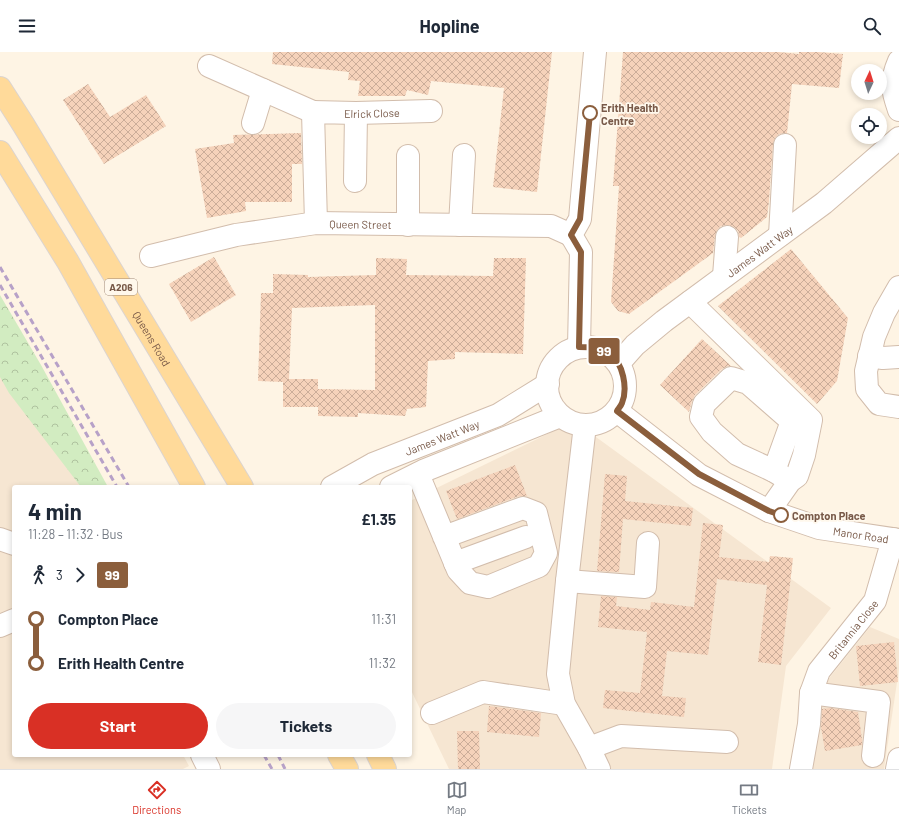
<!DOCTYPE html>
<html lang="en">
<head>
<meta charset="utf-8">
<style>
	body { margin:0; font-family:Barlow,sans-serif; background:#f6f6f7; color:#1f2937; height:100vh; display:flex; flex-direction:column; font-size:15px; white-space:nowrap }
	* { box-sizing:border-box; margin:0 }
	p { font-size:13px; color:#747a83 }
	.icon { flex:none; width:22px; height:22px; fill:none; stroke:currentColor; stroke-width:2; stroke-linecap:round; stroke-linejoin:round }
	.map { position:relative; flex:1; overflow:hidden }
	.panel { position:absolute; left:12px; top:433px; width:400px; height:272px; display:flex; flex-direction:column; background:#fff; border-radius:4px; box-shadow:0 2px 6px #0003 }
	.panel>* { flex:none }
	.badge { padding:0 8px; border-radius:3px; font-size:14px; line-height:26px }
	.needle { width:26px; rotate:4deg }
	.fabs { position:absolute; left:851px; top:12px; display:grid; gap:8px }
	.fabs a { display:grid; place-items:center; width:36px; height:36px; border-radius:50%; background:#fff; box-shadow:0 2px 6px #0003; font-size:20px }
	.map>.badge { position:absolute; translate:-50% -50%; box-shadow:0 0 0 2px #fff }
	.legs { display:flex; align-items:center; gap:6px; height:44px; padding:0 16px; font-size:13px }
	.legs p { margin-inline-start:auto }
	.summary { display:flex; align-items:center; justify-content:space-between; height:68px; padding:0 16px }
	h1 { font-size:22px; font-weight:700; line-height:30px }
	.primary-button { display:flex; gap:8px; margin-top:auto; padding:8px 16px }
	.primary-button a { flex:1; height:46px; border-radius:24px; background:#d93025; color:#fff; font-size:16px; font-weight:700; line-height:46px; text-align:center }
	.primary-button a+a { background:#f6f6f7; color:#1f2937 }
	ul { padding:0 16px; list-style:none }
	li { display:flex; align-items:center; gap:14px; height:44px; font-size:15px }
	li i { display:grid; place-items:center; width:6px; height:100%; margin:0 5px; background:currentColor }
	li i::after { content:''; width:10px; height:10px; margin:-5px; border:3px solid; border-radius:50%; background:#fff }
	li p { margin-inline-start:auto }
	li:first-child i { background:linear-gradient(#0000 50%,currentColor 0) }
	li:last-child i { background:linear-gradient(currentColor 50%,#0000 0) }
	header { display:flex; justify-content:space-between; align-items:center; height:52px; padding:0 16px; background:#fff; font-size:18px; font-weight:700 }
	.tabs { display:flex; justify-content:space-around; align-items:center; height:56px; border-top:1px solid #e0e1e3; background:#fff; font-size:11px; color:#747a83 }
	.tabs a { display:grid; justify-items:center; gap:2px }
	.tabs .on { color:#d93025 }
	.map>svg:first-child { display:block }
</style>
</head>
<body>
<header><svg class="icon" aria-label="menu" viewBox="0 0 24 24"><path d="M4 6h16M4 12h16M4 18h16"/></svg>Hopline<svg class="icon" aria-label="search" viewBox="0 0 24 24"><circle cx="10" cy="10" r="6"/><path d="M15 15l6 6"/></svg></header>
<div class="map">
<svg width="899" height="717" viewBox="0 0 899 717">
	<defs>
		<pattern id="forest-crowns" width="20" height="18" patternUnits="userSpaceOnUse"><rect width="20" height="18" fill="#d2ecc1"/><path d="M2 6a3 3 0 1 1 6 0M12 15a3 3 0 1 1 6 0" fill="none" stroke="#afc29f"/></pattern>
		<pattern id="building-cross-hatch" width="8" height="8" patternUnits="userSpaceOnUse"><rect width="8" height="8" fill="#f5d2ba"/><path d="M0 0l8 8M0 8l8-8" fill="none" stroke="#cbad99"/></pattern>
	</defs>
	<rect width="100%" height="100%" fill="#fef4e4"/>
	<g fill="#f6e6d2">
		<path d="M0,312L88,435H14V703H183L189,714L183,717H0Z"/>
		<path d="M574,369L831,556L786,614L772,717H449L410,636V449Z"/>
		<path d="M870,575L899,587V617L884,717H813L819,639Z"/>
	</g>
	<path fill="url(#forest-crowns)" d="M0,243L41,313L108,435H81L9,341L0,325Z"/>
	<g fill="url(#building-cross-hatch)" fill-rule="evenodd">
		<path d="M273,0H552L537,140L493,135L504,36L431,29L428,43L407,38L405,44H358L360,29L348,28L349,20L272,12Z"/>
		<path d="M623,0H778L799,2V0H818L843,2L839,36L792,32L787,81L779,82L775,86L773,92L769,149L767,165L741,186L739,185L738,179L734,175L728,173L721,174L717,178L715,184L713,201L629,262L618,259L611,250L619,134H613Z"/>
		<path d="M88,32L110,65L146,43L166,74L104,112L63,48Z"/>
		<path d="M301,81L302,112H292V150H245L246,159L207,166L195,97L234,91L233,83Z"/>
		<path d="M791,197L848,266L837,329L817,352L718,254Z"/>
		<path d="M214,205L236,243L191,270L169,232Z"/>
		<path d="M376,206L407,207L406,223L493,224L494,206H526L523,302L455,300V307L428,309L426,355L407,357L405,364L358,361V365L318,364V355H283V330L258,329L261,241H273V222L308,223V225L376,223ZM375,253V338L318,337V327H289L292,256Z"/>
		<path d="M702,287L731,314H728L722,317L695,343L692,349L689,360L660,333Z"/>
		<path d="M515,413L527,444H519L457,467L446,439Z"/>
		<path d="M605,422L627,424L625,449L693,456L691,474L623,467L619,520L597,519Z"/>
		<path d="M703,471L723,473L719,505L769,510L770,504L793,506L781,613L758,610L767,533L717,527L708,603L667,599L662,644L686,646L684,665L603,656L605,638L640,641L647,580L598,575L601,544L617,545L616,554L650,558L651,550L694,555Z"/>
		<path d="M894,590L898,630L860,634L856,594Z"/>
		<path d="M489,654L541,661L539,685L487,680Z"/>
		<path d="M830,656L858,660L862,687V693L825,699L821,675L822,657Z"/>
		<path d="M457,679H479L480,717H458Z"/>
	</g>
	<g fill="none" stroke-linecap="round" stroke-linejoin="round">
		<g stroke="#d2bdac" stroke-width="24">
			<g id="minor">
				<path d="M899,9C890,30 892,38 899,58"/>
				<path d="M209,14L313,60"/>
				<path d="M253,71L263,38"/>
				<path d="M408,104V173"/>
				<path d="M355,129L356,61"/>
				<path id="s1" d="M316,171L313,60L356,61L431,59"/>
				<path d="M460,173L464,103"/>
				<path d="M780,183L785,93"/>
				<path id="s2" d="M151,204L236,183L316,171L551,174L571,183"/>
				<path d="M724,224L727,185"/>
				<path d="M899,235L884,261L874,285L866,319L867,337L879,352L899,355"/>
				<path d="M690,250L811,368L804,403L797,424L790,429L769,459"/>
				<path d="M579,295L581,200L571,183L580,167L595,0"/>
				<circle cx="586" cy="334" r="39"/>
				<path d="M869,304L883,306L899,305"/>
				<path id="s3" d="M619,311L635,293L664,269L824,151L899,86"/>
				<path id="s4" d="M617,359L699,423L769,459L819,476L899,488"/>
				<path d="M585,373L567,529L558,622L564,652L589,696L621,684L727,690"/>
				<path d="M774,419L792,369"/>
				<path d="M418,422L458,518L470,531L488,535L539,514L546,501L536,461L523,456L444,485"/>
				<path d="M790,429L774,419L737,402L712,380L701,365L704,352L731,326L748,331L796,373"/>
				<path id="s5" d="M332,435L373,412L498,363L548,332"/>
				<path d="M391,435L423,419L560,364"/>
				<path d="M0,487L14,492"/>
				<path d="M455,511L526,485"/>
				<path d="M567,529L645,535L648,491"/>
				<path d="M0,574L14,568"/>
				<path d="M811,641L879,650L873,704"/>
				<path d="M432,661L483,640L564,652"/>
				<path d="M589,696L599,717"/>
				<path d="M202,703L209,717"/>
				<path id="s6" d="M801,717L809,672L811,641L819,619L875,549L893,487"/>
				<path d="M897,717L899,707"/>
			</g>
		</g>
		<g stroke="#dcd4cf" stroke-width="24">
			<g id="major">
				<path id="s7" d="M0,36L23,72L242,435"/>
				<path d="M0,100L68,210L194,435"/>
				<path d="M339,703L347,717"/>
				<path d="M378,703L385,717"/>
			</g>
		</g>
		<use href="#minor" stroke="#fff" stroke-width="22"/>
		<use href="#major" stroke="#ffda9a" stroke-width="22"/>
		<g stroke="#b7a1c8" stroke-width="3" stroke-dasharray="6 4" stroke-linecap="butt">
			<path d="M0,215L129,435"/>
			<path d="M0,233L117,435"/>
			<path d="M264,703L272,717"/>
			<path d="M278,703L285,717"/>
		</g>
	</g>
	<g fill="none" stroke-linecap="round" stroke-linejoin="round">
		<g stroke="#fff" stroke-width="9">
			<path id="line-1" d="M590,61L580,167L571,183L581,200L579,295C590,295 601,295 610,302C623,311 628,336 622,351C621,354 618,357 617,359L699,422L769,459L781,463"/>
		</g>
		<use href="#line-1" stroke="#8b5e3c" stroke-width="6"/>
	</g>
	<g fill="#fff" stroke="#8b5e3c" stroke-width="2">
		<circle cx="590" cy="61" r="7"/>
		<circle cx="781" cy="463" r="7"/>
	</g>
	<g text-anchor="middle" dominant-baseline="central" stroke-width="3.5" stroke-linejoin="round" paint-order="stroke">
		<rect fill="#fff8ec" stroke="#a08979" stroke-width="1" x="105" y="227" width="32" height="16" rx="3"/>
		<g font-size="10" font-weight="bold" fill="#785948">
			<text x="121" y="235">A206</text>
		</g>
		<g font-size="11" font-weight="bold" fill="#785948" stroke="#fff8ec" text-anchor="start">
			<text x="601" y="55">Erith Health<tspan x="601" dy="13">Centre</tspan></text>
			<text x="792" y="463">Compton Place</text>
		</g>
		<g font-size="11" fill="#785948" stroke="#fff8ec">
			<text stroke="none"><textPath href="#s1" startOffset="170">Elrick Close</textPath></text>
			<text stroke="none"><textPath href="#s2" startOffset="213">Queen Street</textPath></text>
			<text stroke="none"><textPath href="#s3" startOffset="180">James Watt Way</textPath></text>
			<text stroke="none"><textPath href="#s7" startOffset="293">Queens Road</textPath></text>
			<text stroke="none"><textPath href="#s5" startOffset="121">James Watt Way</textPath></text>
			<text stroke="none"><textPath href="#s4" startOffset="278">Manor Road</textPath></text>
			<text stroke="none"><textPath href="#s6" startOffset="154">Britannia Close</textPath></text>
		</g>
	</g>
</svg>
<div class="fabs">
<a><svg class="needle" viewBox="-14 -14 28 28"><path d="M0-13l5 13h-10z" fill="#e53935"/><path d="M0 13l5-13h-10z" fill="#747a83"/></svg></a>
<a><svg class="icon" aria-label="locate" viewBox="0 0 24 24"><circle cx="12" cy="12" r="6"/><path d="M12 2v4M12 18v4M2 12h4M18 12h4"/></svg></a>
</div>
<b class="badge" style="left:604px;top:299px;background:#8b5e3c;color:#fff">99</b>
<section class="panel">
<div class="summary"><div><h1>4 min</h1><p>11:28 – 11:32 · Bus</p></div><b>£1.35</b></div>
<div class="legs"><svg class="icon" aria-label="walk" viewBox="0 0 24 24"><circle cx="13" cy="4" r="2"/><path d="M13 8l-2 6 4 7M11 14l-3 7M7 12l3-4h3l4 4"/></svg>3<svg class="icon" aria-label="forward" viewBox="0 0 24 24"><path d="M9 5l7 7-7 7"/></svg><b class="badge" style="background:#8b5e3c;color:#fff">99</b></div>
<ul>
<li><i style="color:#8b5e3c"></i><b>Compton Place</b><p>11:31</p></li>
<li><i style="color:#8b5e3c"></i><b>Erith Health Centre</b><p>11:32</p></li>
</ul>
<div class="primary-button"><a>Start</a><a>Tickets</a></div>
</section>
</div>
<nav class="tabs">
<a class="on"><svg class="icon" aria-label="directions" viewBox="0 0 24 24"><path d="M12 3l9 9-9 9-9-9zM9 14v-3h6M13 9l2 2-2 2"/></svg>Directions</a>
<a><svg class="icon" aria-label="map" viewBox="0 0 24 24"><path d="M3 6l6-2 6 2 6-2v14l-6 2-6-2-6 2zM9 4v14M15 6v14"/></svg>Map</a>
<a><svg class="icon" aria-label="tickets" viewBox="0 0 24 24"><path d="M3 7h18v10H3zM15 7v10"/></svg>Tickets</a>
</nav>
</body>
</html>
